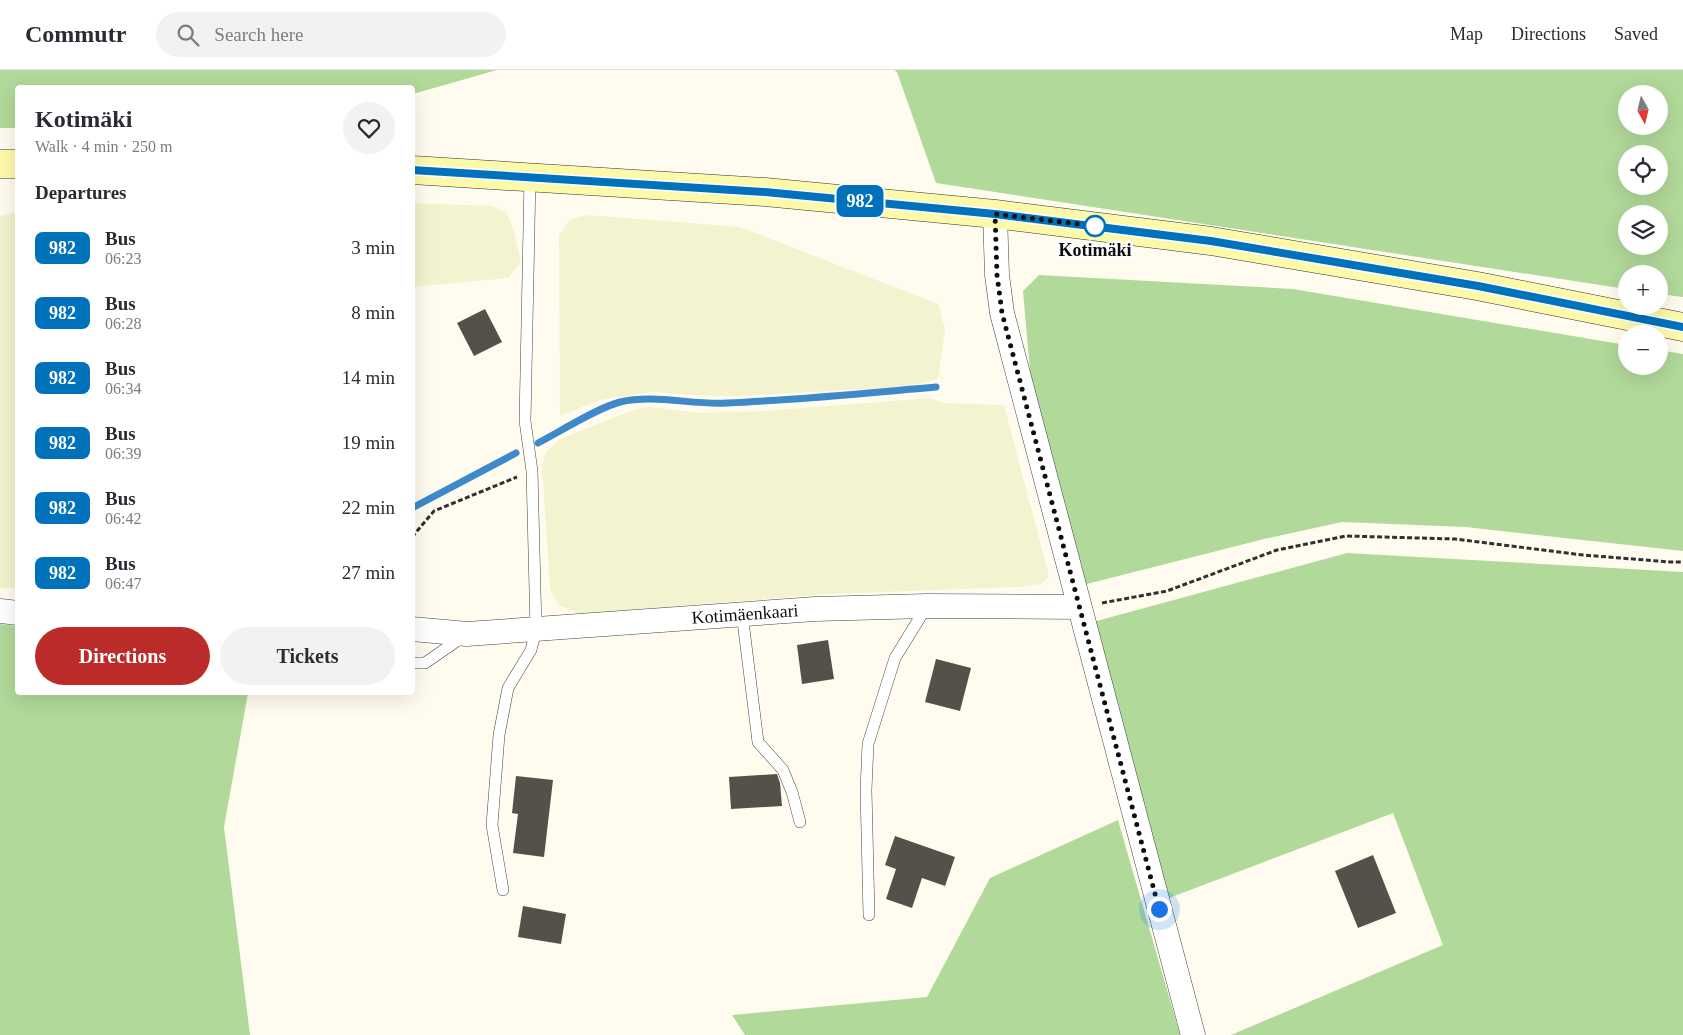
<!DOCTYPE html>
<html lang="en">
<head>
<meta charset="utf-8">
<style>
	body { margin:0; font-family:"Times New Roman",serif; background:#f2f2f3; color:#2b2b33; height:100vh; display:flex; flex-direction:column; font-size:19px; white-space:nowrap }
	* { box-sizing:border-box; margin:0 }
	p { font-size:16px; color:#7c7c81 }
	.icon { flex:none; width:28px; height:28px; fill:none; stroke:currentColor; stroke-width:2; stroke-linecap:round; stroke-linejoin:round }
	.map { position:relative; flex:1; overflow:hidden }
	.panel { position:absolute; left:15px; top:15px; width:400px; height:610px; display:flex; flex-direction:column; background:#fff; border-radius:5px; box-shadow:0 5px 20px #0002 }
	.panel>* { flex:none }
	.badge { padding:0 10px; border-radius:8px; font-size:18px; line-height:32px }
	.needle { width:32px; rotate:172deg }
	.controls { position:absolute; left:1618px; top:15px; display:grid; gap:10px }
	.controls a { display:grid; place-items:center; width:50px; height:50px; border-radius:50%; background:#fff; box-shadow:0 5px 20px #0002; font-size:25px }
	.you { position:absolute; width:25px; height:25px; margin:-12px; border:4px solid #fff; border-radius:50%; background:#1a73e8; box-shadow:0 0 0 8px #1a73e833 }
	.map>.badge { position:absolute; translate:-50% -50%; box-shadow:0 0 0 2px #fff }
	h2 { padding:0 20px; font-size:19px; line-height:45px }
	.round { display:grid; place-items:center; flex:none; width:52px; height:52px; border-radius:26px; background:#f2f2f3 }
	.overview { display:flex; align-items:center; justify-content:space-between; height:85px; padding:0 20px }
	h1 { font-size:24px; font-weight:700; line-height:38px }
	.button { display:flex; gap:10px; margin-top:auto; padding:10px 20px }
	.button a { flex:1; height:58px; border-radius:30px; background:#bb2b29; color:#fff; font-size:20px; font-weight:700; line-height:58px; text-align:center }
	.button a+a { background:#f2f2f3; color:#2b2b33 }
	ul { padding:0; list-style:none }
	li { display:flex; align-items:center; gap:15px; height:65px; padding:0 20px }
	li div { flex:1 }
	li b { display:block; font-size:19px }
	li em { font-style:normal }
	li .badge { min-width:55px; font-weight:700; text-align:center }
	header { display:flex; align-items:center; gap:30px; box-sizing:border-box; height:70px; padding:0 25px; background:#fff; border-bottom:1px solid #e1e1e2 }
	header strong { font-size:24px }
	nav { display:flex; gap:28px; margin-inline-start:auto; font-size:18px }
	.search { width:350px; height:45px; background:#f2f2f3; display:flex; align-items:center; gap:12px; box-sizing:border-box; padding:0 18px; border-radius:28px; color:#7c7c81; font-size:19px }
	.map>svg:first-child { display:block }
</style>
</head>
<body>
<header>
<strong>Commutr</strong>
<div class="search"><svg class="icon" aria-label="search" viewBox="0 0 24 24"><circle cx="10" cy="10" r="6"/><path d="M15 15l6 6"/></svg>Search here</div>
<nav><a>Map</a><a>Directions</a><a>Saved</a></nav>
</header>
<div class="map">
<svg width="1683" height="965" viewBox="0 0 1683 965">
	<rect width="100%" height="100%" fill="#fffcef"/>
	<g fill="#f4f3cf">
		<path d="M413,133L492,136L506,142L514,161L521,191L509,208L413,217Z"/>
		<path d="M17,142L18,518H0V146Z"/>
		<path d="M588,145L740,157L938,234L945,260L938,309L903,317L738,326H708L653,322L600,330L560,346L559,166L569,150Z"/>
		<path d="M931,328L944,333L1004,335L1049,506L1042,514L1020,517L828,524L580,544L559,535L550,519L542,395L546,382L560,369L633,340L648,337L701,343L764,341Z"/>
	</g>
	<g fill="#b1d999" fill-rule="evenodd">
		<path d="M0,0H497L413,24L412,18H18L17,58H0Z"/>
		<path d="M894,0H1683V227L1659,224V204H1626V219L936,113L897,2ZM1626,24H1659V56H1626ZM1626,84H1659V116H1626ZM1626,144H1659V176H1626Z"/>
		<path d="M1039,205L1293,219L1626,275V296H1659V280L1683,284V481L1466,457L1342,452L1264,469L1079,516L1033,335L1023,221Z"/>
		<path d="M1347,483L1683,502V965H1231L1443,875L1393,743L1169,828L1093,552Z"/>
		<path d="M0,554L17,556L18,622L248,623L224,757L250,965H0Z"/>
		<path d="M1118,750L1180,965H745L732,945L927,927L990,808Z"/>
	</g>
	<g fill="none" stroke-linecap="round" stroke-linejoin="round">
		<g stroke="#3d89ca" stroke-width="7">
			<path d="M538,373C561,361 597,338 620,332C655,324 691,335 727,333C797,330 867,323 936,317"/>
			<path d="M412,438L516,383"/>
		</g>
	</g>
	<g fill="#56504a">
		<path d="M485,239L502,272L474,286L457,253Z"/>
		<path d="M828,570L834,609L802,614L797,575Z"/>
		<path d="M936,589L971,598L960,641L925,632Z"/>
		<path d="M777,704L780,713L782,736L731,739L729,707Z"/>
		<path d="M516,706L553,710L544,787L513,783L518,744L512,743Z"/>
		<path d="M895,766L955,787L945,816L922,808L912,838L886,829L896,799L885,795Z"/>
		<path d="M1373,785L1396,843L1358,858L1335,801Z"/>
		<path d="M523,836L566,844L561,874L518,867Z"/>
	</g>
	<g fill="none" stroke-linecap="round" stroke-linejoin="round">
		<g stroke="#414141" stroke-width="12">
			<g id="service">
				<path d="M742,543L758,672L783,700L792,722L800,752"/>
				<path d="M412,593H425L464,566"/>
				<path d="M503,820L492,755L499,665L508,618L531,580L536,560L532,401L525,351L530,108"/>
				<path d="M869,845L866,720L868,674L895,588L927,536"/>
			</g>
		</g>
		<g stroke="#414141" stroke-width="25">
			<g id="minor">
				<path d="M995,144L997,205L1002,243L1193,965"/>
				<path d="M0,541L18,543"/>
				<path id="s1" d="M412,559L467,564L815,539L927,536L1079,537"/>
			</g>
		</g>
		<g stroke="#303030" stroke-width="29">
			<g id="secondary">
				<path d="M0,94H18"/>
				<path d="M412,100L765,122L995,144L1211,171L1477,216L1683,257"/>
			</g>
		</g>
		<g stroke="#303030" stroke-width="3" stroke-dasharray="5 2.5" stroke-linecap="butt">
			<path d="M412,467L434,441L517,407"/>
			<path d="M1102,533L1167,521L1277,480L1346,466L1455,469L1583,485L1670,492H1683"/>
		</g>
		<use href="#service" stroke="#fff" stroke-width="11"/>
		<use href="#minor" stroke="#fff" stroke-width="24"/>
		<use href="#secondary" stroke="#fdf9ab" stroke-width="28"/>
	</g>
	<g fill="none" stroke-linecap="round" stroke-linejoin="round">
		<g stroke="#fff" stroke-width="11">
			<path id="line" d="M412,100L765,122L995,144L1211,171L1478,216L1683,257"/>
		</g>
		<use href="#line" stroke="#0072bc" stroke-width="8"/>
		<path stroke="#0e0e0e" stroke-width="5" stroke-dasharray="0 9" d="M1095,156L995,144L997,205L1002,243L1159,839"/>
	</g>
	<circle fill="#fff" stroke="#0072bc" stroke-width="2.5" cx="1095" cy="156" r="10"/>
	<g text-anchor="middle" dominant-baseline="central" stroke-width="5" stroke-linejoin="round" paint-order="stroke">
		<g font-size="18" font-weight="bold" fill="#0e0e0e" stroke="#fff">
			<text x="1095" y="180">Kotimäki</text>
		</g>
		<g font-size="18" fill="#0e0e0e" stroke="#fff">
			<text stroke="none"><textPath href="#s1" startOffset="334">Kotimäenkaari</textPath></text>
		</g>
	</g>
</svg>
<div class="controls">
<a><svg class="needle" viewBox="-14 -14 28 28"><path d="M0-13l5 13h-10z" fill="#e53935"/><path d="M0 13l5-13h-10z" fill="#7c7c81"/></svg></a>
<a><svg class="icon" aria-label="locate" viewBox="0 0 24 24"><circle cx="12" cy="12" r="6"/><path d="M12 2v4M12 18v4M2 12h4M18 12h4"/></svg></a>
<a><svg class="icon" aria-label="layers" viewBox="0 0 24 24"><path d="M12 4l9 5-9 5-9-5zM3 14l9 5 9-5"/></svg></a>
<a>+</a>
<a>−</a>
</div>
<div class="you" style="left:1159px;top:839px"></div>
<b class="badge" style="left:860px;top:131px;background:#0072bc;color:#fff">982</b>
<section class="panel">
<div class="overview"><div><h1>Kotimäki</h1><p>Walk · 4 min · 250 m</p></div><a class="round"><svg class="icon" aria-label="heart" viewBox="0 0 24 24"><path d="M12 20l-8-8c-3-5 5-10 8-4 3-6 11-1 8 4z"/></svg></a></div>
<h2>Departures</h2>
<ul>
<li><span class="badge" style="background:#0072bc;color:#fff">982</span><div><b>Bus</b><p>06:23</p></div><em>3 min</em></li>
<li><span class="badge" style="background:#0072bc;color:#fff">982</span><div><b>Bus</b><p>06:28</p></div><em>8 min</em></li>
<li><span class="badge" style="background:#0072bc;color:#fff">982</span><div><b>Bus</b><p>06:34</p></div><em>14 min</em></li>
<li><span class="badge" style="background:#0072bc;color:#fff">982</span><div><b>Bus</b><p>06:39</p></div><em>19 min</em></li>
<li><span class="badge" style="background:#0072bc;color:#fff">982</span><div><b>Bus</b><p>06:42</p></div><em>22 min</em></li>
<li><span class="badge" style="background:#0072bc;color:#fff">982</span><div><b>Bus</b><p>06:47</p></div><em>27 min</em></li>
</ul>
<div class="button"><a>Directions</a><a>Tickets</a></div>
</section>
</div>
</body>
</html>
